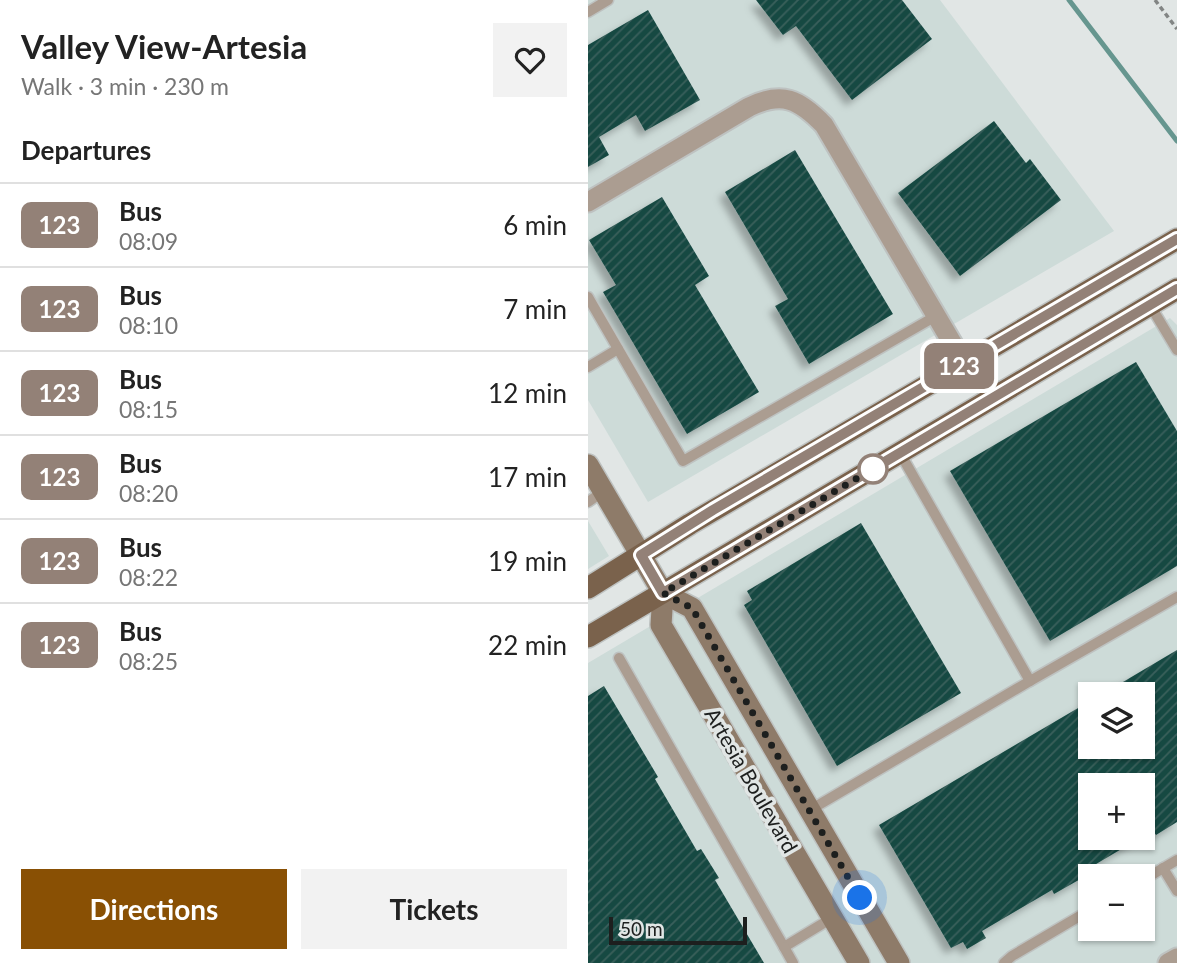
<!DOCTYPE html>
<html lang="en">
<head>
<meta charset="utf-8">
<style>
	body { margin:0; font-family:Lato,sans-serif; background:#f2f2f2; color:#222; height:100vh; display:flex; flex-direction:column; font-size:26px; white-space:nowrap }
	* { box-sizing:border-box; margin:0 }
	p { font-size:23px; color:#767676 }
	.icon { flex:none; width:38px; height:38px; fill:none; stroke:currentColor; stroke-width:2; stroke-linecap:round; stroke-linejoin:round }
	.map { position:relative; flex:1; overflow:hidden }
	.drawer { display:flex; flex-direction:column; background:#fff; width:588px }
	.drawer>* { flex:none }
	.badge { padding:0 14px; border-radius:10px; font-size:24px; line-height:46px }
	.fabs { position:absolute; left:490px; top:682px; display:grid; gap:14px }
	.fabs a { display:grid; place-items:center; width:77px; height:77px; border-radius:0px; background:#fff; box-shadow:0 2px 5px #0004; font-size:35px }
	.scale { position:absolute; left:21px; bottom:18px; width:138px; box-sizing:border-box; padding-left:7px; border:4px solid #1d1f1e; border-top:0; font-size:19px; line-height:24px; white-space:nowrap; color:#1d1f1e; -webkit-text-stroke:5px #e1e6e5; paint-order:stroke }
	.you { position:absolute; width:35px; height:35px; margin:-18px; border:5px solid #fff; border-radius:50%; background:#1a73e8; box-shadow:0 0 0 10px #1a73e833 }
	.map>.badge { position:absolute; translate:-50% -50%; box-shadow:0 0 0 4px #fff }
	h2 { padding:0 21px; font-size:26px; line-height:63px }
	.round { display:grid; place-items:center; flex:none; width:74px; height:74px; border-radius:0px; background:#f2f2f2 }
	.summary { display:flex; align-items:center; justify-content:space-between; height:119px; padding:0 21px }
	h1 { font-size:33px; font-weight:700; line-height:52px }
	.button { display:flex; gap:14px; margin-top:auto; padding:14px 21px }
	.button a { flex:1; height:80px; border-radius:0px; background:#895004; color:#fff; font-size:28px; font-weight:700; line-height:80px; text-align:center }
	.button a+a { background:#f2f2f2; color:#222 }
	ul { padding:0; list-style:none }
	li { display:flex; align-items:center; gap:21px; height:84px; padding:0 21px; border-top:2px solid #e0e0e0 }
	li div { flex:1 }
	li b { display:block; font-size:26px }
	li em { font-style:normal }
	li .badge { min-width:77px; font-weight:700; text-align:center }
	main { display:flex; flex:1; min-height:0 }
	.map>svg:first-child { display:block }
</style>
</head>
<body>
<main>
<section class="drawer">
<div class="summary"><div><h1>Valley View-Artesia</h1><p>Walk · 3 min · 230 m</p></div><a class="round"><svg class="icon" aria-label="heart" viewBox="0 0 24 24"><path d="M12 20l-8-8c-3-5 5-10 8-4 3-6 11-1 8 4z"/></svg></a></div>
<h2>Departures</h2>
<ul>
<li><span class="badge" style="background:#938177;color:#fff">123</span><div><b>Bus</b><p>08:09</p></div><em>6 min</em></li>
<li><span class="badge" style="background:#938177;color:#fff">123</span><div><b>Bus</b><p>08:10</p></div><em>7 min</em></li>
<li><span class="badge" style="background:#938177;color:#fff">123</span><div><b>Bus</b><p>08:15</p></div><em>12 min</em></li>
<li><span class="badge" style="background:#938177;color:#fff">123</span><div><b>Bus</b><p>08:20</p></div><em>17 min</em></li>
<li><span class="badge" style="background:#938177;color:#fff">123</span><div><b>Bus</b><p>08:22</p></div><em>19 min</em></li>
<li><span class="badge" style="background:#938177;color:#fff">123</span><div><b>Bus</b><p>08:25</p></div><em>22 min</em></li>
</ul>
<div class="button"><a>Directions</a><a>Tickets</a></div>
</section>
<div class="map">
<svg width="589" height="963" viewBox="0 0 589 963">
	<defs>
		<pattern id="building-hatch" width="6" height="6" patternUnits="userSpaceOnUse" patternTransform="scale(1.75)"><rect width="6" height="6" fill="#184943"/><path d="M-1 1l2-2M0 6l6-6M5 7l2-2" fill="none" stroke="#39605b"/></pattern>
		<filter id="shadow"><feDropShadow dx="-6" dy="6" stdDeviation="3.5" flood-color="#0004"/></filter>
	</defs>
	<rect width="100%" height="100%" fill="#e1e6e5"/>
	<g fill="#cddbd8" fill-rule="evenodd">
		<path d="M0,0H352L526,231L60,502L0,400Z"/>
		<path d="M582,318L589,325V963H0V663ZM502,695H555V747H502ZM502,786H555V838H502ZM502,877H555V929H502Z"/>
		<path d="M0,521L21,556L0,569Z"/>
	</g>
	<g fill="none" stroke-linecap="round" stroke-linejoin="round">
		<path stroke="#66968f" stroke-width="5" d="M481,0L589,141"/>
	</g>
	<g fill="url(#building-hatch)" filter="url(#shadow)">
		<path d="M168,0H314L344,39L264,100L208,26L195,35Z"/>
		<path d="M60,10L112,100L57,131L48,115L11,137L21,155L0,167V45Z"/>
		<path d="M406,121L438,163L442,159L473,200L372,276L310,193Z"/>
		<path d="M207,150L305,314L221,364L187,306L200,299L137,192Z"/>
		<path d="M74,197L121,276L107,285L171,392L99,434L15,292L28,285L1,240Z"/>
		<path d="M548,362L589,431V566L462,641L362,471Z"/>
		<path d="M273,523L373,693L249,766L156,605L164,600L159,591Z"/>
		<path d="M589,650V822L568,835L565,831L555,837V786H502V838H552L493,873L496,877L466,894L464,890L394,931L398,938L379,949L375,942L363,948L291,825L502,701V747H555V695H513Z"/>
		<path d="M16,686L70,777L67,779L109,851L113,849L131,878L127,880L176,963H0V696Z"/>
	</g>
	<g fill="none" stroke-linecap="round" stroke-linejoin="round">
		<g stroke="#bec2c1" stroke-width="13">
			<g id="lane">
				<path d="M0,12L20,0"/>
				<path d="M0,297L95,461L348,316"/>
				<path d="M562,305L589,350"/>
				<path d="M0,367L30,349"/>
				<path d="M312,453L442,681L589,597"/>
				<path d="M0,502L16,491"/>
				<path d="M31,658L196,947L244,918"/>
				<path d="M222,810L442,681"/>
				<path d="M575,868L589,891"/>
				<path d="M555,880L589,860"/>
				<path d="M196,947L205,963"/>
				<path d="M416,963L424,956L502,910"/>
			</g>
		</g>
		<g stroke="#bec2c1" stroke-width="23">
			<g id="street">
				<path d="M0,202L161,107C194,91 211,99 236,125L376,363"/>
				<path d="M580,963L589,958"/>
			</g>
		</g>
		<g stroke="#bec2c1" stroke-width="24">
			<g id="secondary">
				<path d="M0,465L75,593L73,625L271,963"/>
				<path d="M75,593L104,608L311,963"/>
			</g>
		</g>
		<g stroke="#bec2c1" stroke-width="24">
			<g id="primary">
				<path d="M0,588L102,524L589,239"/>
				<path d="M0,637L589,289"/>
			</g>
		</g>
		<path stroke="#828584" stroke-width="3.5" stroke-dasharray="5 3.5" stroke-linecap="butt" d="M567,0L589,29"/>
		<use href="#lane" stroke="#ab9d91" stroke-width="10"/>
		<use href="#street" stroke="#ab9d91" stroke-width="19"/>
		<use href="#secondary" stroke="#8e7b69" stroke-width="21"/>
		<use href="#primary" stroke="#7a624c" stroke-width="21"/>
	</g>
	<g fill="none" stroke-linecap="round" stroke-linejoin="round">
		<g stroke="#fff" stroke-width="16">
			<path id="line" d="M589,239L125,510L53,555L75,593L589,289"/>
		</g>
		<use href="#line" stroke="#938177" stroke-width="10"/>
		<path stroke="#1d1f1e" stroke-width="7" stroke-dasharray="0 12.6" d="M272,898L104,608L75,593L288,467L285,469"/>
	</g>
	<circle fill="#fff" stroke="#938177" stroke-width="3.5" cx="285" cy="469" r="14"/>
	<g text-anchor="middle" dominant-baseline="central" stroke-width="7" stroke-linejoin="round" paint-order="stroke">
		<g font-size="21" fill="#1d1f1e" stroke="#e1e6e5">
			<text transform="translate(164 780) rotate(60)">Artesia Boulevard</text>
		</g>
	</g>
</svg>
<div class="fabs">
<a><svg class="icon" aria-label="layers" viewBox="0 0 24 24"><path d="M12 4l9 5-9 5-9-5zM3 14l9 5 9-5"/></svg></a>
<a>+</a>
<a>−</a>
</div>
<div class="scale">50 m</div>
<div class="you" style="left:272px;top:898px"></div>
<b class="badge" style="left:371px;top:366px;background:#938177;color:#fff">123</b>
</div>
</main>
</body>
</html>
